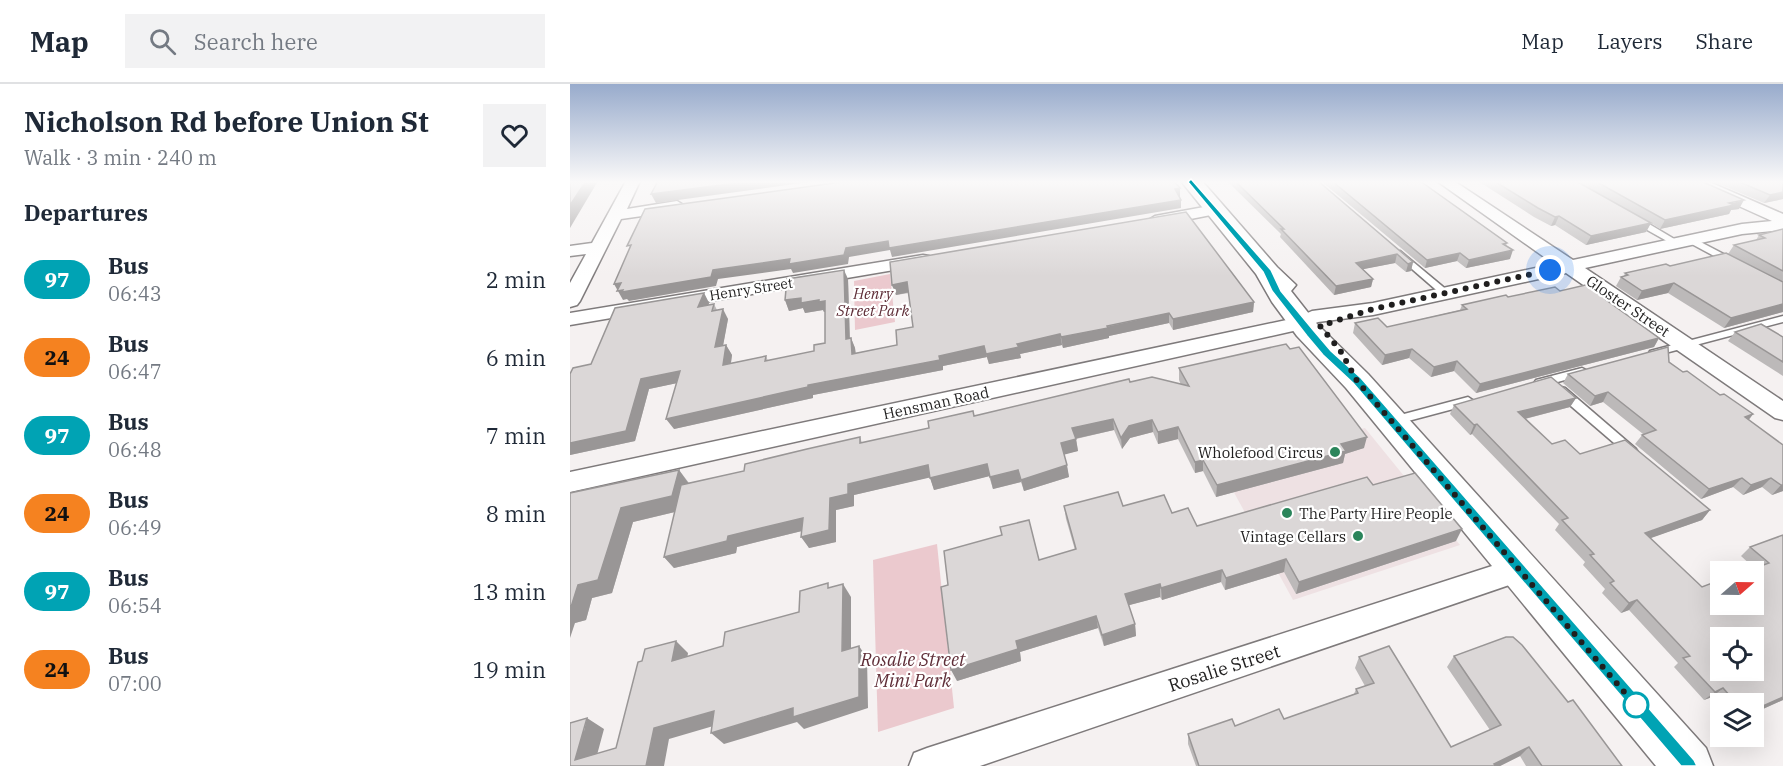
<!DOCTYPE html>
<html lang="en">
<head>
<meta charset="utf-8">
<style>
	body { margin:0; font-family:"IBM Plex Serif",serif; background:#f2f2f3; color:#1f2937; height:100vh; display:flex; flex-direction:column; font-size:22px; white-space:nowrap }
	* { box-sizing:border-box; margin:0 }
	p { font-size:20px; color:#747a83 }
	.icon { flex:none; width:33px; height:33px; fill:none; stroke:currentColor; stroke-width:2; stroke-linecap:round; stroke-linejoin:round }
	.map { position:relative; flex:1; overflow:hidden }
	.details { display:flex; flex-direction:column; background:#fff; width:570px }
	.details>* { flex:none }
	.badge { padding:0 12px; border-radius:20px; font-size:21px; line-height:39px }
	.needle { width:39px; rotate:70deg }
	.buttons { position:absolute; left:1140px; top:477px; display:grid; gap:12px }
	.buttons a { display:grid; place-items:center; width:54px; height:54px; border-radius:0px; background:#fff; box-shadow:0 6px 24px #0002; font-size:30px }
	.you { position:absolute; width:30px; height:30px; margin:-15px; border:4px solid #fff; border-radius:50%; background:#1a73e8; box-shadow:0 0 0 9px #1a73e833 }
	.map>.badge { position:absolute; translate:-50% -50%; box-shadow:0 0 0 3px #fff }
	h2 { padding:0 24px; font-size:22px; line-height:54px }
	.round { display:grid; place-items:center; flex:none; width:63px; height:63px; border-radius:0px; background:#f2f2f3 }
	.overview { display:flex; align-items:center; justify-content:space-between; height:102px; padding:0 24px }
	h1 { font-size:28px; font-weight:700; line-height:45px }
	ul { padding:0; list-style:none }
	li { display:flex; align-items:center; gap:18px; height:78px; padding:0 24px }
	li div { flex:1 }
	li b { display:block; font-size:22px }
	li em { font-style:normal }
	li .badge { min-width:66px; font-weight:700; text-align:center }
	header { display:flex; align-items:center; gap:36px; box-sizing:border-box; height:84px; padding:0 30px; background:#fff; border-bottom:2px solid #e0e1e3 }
	header strong { font-size:28px }
	nav { display:flex; gap:33px; margin-inline-start:auto; font-size:21px }
	.search { width:420px; height:54px; background:#f2f2f3; display:flex; align-items:center; gap:15px; box-sizing:border-box; padding:0 21px; border-radius:0px; color:#747a83; font-size:22px }
	main { display:flex; flex:1; min-height:0 }
	.map>svg:first-child { display:block }
</style>
</head>
<body>
<header>
<strong>Map</strong>
<div class="search"><svg class="icon" aria-label="search" viewBox="0 0 24 24"><circle cx="10" cy="10" r="6"/><path d="M15 15l6 6"/></svg>Search here</div>
<nav><a>Map</a><a>Layers</a><a>Share</a></nav>
</header>
<main>
<section class="details">
<div class="overview"><div><h1>Nicholson Rd before Union St</h1><p>Walk · 3 min · 240 m</p></div><a class="round"><svg class="icon" aria-label="heart" viewBox="0 0 24 24"><path d="M12 20l-8-8c-3-5 5-10 8-4 3-6 11-1 8 4z"/></svg></a></div>
<h2>Departures</h2>
<ul>
<li><span class="badge" style="background:#00a3b4;color:#fff">97</span><div><b>Bus</b><p>06:43</p></div><em>2 min</em></li>
<li><span class="badge" style="background:#f58220;color:#111">24</span><div><b>Bus</b><p>06:47</p></div><em>6 min</em></li>
<li><span class="badge" style="background:#00a3b4;color:#fff">97</span><div><b>Bus</b><p>06:48</p></div><em>7 min</em></li>
<li><span class="badge" style="background:#f58220;color:#111">24</span><div><b>Bus</b><p>06:49</p></div><em>8 min</em></li>
<li><span class="badge" style="background:#00a3b4;color:#fff">97</span><div><b>Bus</b><p>06:54</p></div><em>13 min</em></li>
<li><span class="badge" style="background:#f58220;color:#111">24</span><div><b>Bus</b><p>07:00</p></div><em>19 min</em></li>
</ul>
</section>
<div class="map">
<svg width="1213" height="682" viewBox="0 0 1213 682">
	<rect width="100%" height="100%" fill="#f5f1f1"/>
	<path fill="#eee1e3" d="M795,344L890,461L723,516L650,383Z"/>
	<g fill="#ebc9ce">
		<path d="M320,190L325,238L285,246L284,197Z"/>
		<path d="M367,460L384,624L308,648L303,476Z"/>
	</g>
	<g fill="none" stroke-linecap="round" stroke-linejoin="round">
		<g stroke="#7e7a7b" stroke-width="3">
			<g id="service">
				<path d="M1063,134H1069L1111,159L1104,161L1063,138Z"/>
				<path d="M1121,153L1165,176L1166,178L1162,181L1159,180L1118,158V154Z"/>
				<path d="M830,167L878,207V211H872L827,172L826,170Z"/>
				<path d="M1213,232V238L1084,272L1079,269L1080,267Z"/>
				<path d="M1012,284L1016,286L1018,288L1016,290L970,303L964,299L966,296Z"/>
				<path d="M991,303L995,304L1066,365L1068,368L1066,371H1058L987,310L985,307Z"/>
				<path d="M898,313L904,317L902,320L823,341L817,337L819,334Z"/>
			</g>
		</g>
		<g stroke="#7e7a7b" stroke-width="3">
			<g id="minor">
				<path d="M56,97H70L57,125L107,117L115,122L107,127L51,135L10,217L7,221L0,223V199L16,170L0,172V162L22,159Z"/>
				<path d="M867,97H884L1003,176L1172,140L1202,137L1120,100L1118,97H1137L1213,130V146L1172,150L1015,184L1213,317V336L1205,334L996,189L803,231L748,238L732,245L0,408V388L726,234L742,227L803,219L984,180Z"/>
				<path d="M645,121L653,126L651,129L585,142L577,137L585,132Z"/>
				<path d="M353,171L359,172L362,176L359,180L0,241V229Z"/>
				<path d="M950,473L960,476L965,485L960,494L410,682H339L344,669L357,664Z"/>
			</g>
		</g>
		<g stroke="#7e7a7b" stroke-width="3">
			<path id="secondary" d="M611,97H632L707,183L726,201L721,207L747,240L798,290L1136,664L1143,682H1086L776,304L727,252L702,218L686,190Z"/>
		</g>
		<use href="#service" fill="#fff" fill-rule="evenodd"/>
		<use href="#minor" fill="#fff" fill-rule="evenodd"/>
		<use href="#secondary" fill="#fff" fill-rule="evenodd"/>
	</g>
	<g fill="#bcb9b9">
		<path d="M657,97H748L843,178L841,187L836,188L825,179L793,185L803,195L801,203L764,211L710,153L711,150Z"/>
		<path d="M751,97H850L937,159L936,162L940,175L896,184L887,177L855,184Z"/>
		<path d="M908,97H1131L1169,125L1161,126L1159,130L1090,145L1081,139L1076,148L1016,161L985,141L981,142L964,133Z"/>
		<path d="M1142,97H1213V115L1194,119Z"/>
		<path d="M1213,145V228L1154,244L1098,209L1067,216L1046,202L1051,193L1054,192L1055,189L1100,182L1158,170L1164,161L1186,156L1189,151Z"/>
		<path d="M278,195L280,254H281L285,264L286,269L327,261L343,243L339,209L326,211L322,201L684,218L683,228L603,246L599,239L539,252V254L493,264L492,261L450,270L451,274L419,280L417,273L373,282V286L243,311V314L104,345L107,299L79,305L65,357L0,371V290L21,280L134,209L139,219V221L144,220L147,226L158,235L153,261H156L162,271L161,279L196,272L198,277L244,267L255,259V228H254L253,226L235,229L233,224L219,227L215,216Z"/>
		<path d="M990,207L1046,214L1042,221L1089,254L1084,263L906,309L884,287L861,293L839,274L812,281L783,249L785,239L817,243L890,226L892,221L938,213Z"/>
		<path d="M1165,248L1213,253V292L1158,257Z"/>
		<path d="M1099,278L1113,288L1183,330L1179,336L1213,361V407L1202,411L1192,403L1173,411L1163,403L1131,415L1065,360L1073,350L1033,318L1020,322L993,299L998,290Z"/>
		<path d="M609,284L794,364L775,370L773,379L646,413L633,387L625,389L608,355L588,360L583,348L560,354L552,365L544,346L506,355L508,367L494,370L499,393L454,407L451,398L423,405L419,392L364,406L360,393L284,411V422L266,426V458L239,464L232,447L167,463L166,469L104,484L94,473L105,428L63,438L42,509L22,514L16,536L5,539L0,409L109,386L119,399L174,387L290,353L292,359L359,344L405,332L560,298L611,301L609,296Z"/>
		<path d="M1006,314L1000,323L955,335L982,360L1010,370L1140,426L1132,436L1080,454L1132,503L1184,484L1171,472L1180,463L1213,451V616L1184,629V620H1150V622L1142,613L1134,616L1104,583L1108,579L1059,526L1051,529L1032,509L1035,505L1013,481L1015,478L985,446L989,440L902,350L900,351L880,330L884,321Z"/>
		<path d="M803,401L886,457L726,510L714,488L655,506L651,498L592,516L590,513L559,521L565,540L566,552L534,562L528,544L450,568L451,577L387,597L469,476L505,466L496,435L494,422H553L602,429L627,442Z"/>
		<path d="M884,572L998,618L1052,682H956L950,672L930,682H626L618,660V650L714,635L784,610L786,605L795,602L785,584L789,573L881,663L920,646L877,583Z"/>
	</g>
	<g fill="#999696">
		<path d="M16,97H28L0,144V121Z"/>
		<path d="M183,97H246L86,119L81,110Z"/>
		<path d="M610,104V113H605V105Z"/>
		<path d="M1213,108V115L1194,119L1200,111Z"/>
		<path d="M611,116V124L322,173L320,166L279,173L278,180L223,189L221,185L148,195L146,202L59,217L57,215L53,216L44,200L143,186L318,157Z"/>
		<path d="M1174,116L1169,125L1161,126L1159,130L1090,145L1095,136Z"/>
		<path d="M989,132L985,141L981,142L985,133Z"/>
		<path d="M1081,139L1076,148L1016,161L1021,152Z"/>
		<path d="M943,166L940,175L896,184L899,176Z"/>
		<path d="M890,169L887,177L855,184L857,176Z"/>
		<path d="M827,170L825,179L784,187L786,179Z"/>
		<path d="M843,178L841,187L836,188L838,180Z"/>
		<path d="M274,186L278,195L280,265L276,255Z"/>
		<path d="M803,195L801,203L764,211L766,202Z"/>
		<path d="M337,198L340,208L326,211L322,201Z"/>
		<path d="M1104,199L1098,209L1067,216L1072,207Z"/>
		<path d="M134,209L139,219L134,233L128,223Z"/>
		<path d="M231,214L255,217L259,227L254,228L253,226L235,229L233,224L219,227L215,216Z"/>
		<path d="M1046,214L1041,223L1036,216Z"/>
		<path d="M684,218L683,228L603,246V235Z"/>
		<path d="M1213,220V228L1154,244L1161,234Z"/>
		<path d="M153,225L158,235L151,273L145,263Z"/>
		<path d="M599,229V239L539,252V254L493,264L491,253Z"/>
		<path d="M490,250L492,261L450,270L451,274L419,280L416,270L447,260Z"/>
		<path d="M281,254L285,264L286,280L282,270Z"/>
		<path d="M1089,254L1084,263L906,309L910,300Z"/>
		<path d="M156,261L162,271L159,291L153,281Z"/>
		<path d="M414,262L417,273L373,282V286L243,311V314L104,345L96,335L238,301Z"/>
		<path d="M842,265L839,274L812,281L815,271Z"/>
		<path d="M887,277L884,287L861,293L864,283Z"/>
		<path d="M110,287L117,297L79,305L65,357L0,371V359L71,295Z"/>
		<path d="M1038,308L1033,318L1020,322L1025,312Z"/>
		<path d="M1006,314L1000,323L943,338L948,328Z"/>
		<path d="M1183,330L1175,340V333Z"/>
		<path d="M543,335L544,346L504,355L502,344Z"/>
		<path d="M582,336L583,348L560,354L552,365L551,354L559,342Z"/>
		<path d="M907,340L902,350L900,351L904,341Z"/>
		<path d="M608,343V355L588,360V348Z"/>
		<path d="M797,353L794,364L775,370L773,379L646,413L647,401L771,360Z"/>
		<path d="M506,355L508,367L493,371L491,359Z"/>
		<path d="M633,376V387L625,389V378Z"/>
		<path d="M417,380L420,392L364,406L360,394Z"/>
		<path d="M358,381L362,393L284,411V422L266,426V458L239,464L231,453L260,414L278,400Z"/>
		<path d="M497,381L499,393L454,407L451,396Z"/>
		<path d="M109,386L119,400L113,426L63,438L42,509L22,514L16,536L5,539L0,554V523L8,501L51,424Z"/>
		<path d="M448,386L451,398L423,405L420,393Z"/>
		<path d="M1172,394L1163,403L1131,415L1139,405Z"/>
		<path d="M1201,394L1192,403L1173,411L1181,401Z"/>
		<path d="M1211,401H1213V407L1202,411Z"/>
		<path d="M1140,426L1132,436L1067,459L1075,449Z"/>
		<path d="M233,434L240,445L167,463L166,469L104,484L94,473L158,452Z"/>
		<path d="M892,445L886,457L726,510L729,498Z"/>
		<path d="M716,475L714,488L655,506L656,494Z"/>
		<path d="M652,486L651,498L592,516L591,504Z"/>
		<path d="M273,500L281,513V579L272,567Z"/>
		<path d="M590,500V513L556,522L555,510Z"/>
		<path d="M1067,516L1059,526L1051,529L1059,519Z"/>
		<path d="M526,532L528,544L450,568L451,577L387,597L381,586L446,557Z"/>
		<path d="M565,540L566,552L534,562L532,551Z"/>
		<path d="M106,557L118,569L115,589L102,577Z"/>
		<path d="M289,562L297,574L298,624L234,645L227,638L154,660L141,649L223,624Z"/>
		<path d="M1153,604L1142,613L1134,616L1145,608Z"/>
		<path d="M1213,613V616L1184,629V626Z"/>
		<path d="M144,627L157,638L99,655L94,682H76L84,644Z"/>
		<path d="M17,634L34,645L24,682L5,676L0,643V638L14,647Z"/>
		<path d="M959,663L950,672L930,682H922L924,680Z"/>
	</g>
	<g fill="#dbd7d7" stroke="#999696" stroke-width="1.5" fill-rule="evenodd">
		<path d="M0,97H16L0,121Z"/>
		<path d="M88,97H183L81,110Z"/>
		<path d="M279,97H604L610,104L605,105L611,116L319,164L318,157L276,164L274,171L219,180L220,175L143,186L141,193L52,208L53,206L47,207L51,199L44,200L61,161L57,162L75,125Z"/>
		<path d="M665,97H748L843,178L838,180L827,170L786,179L803,195L766,202L711,145H714Z"/>
		<path d="M762,97H850L937,159L933,160L943,166L899,176L890,169L857,176Z"/>
		<path d="M924,97H1006L1081,139L1021,152L989,132L985,133L968,124Z"/>
		<path d="M1025,97H1131L1174,116L1159,119L1164,121L1095,136Z"/>
		<path d="M1167,97H1213V108L1200,111Z"/>
		<path d="M616,128L684,218L603,235L599,229L537,242L538,244L491,253L490,250L447,260L449,263L416,270L414,262L369,272L370,276L238,301V303L96,335L110,287L71,295L56,347L0,359V290L3,284L21,280L45,224L134,209L128,223L144,220L142,227L153,225L145,263L156,261L153,281L196,272L195,277L244,267V261L255,259V217L249,218V216L231,219V214L215,216L217,195L274,186L276,255L281,254L282,270L327,261L326,246L343,243L337,198L322,201L320,178Z"/>
		<path d="M1213,145V187L1164,161L1195,154L1189,151Z"/>
		<path d="M1156,169L1213,198V220L1161,234L1104,199L1072,207L1051,193L1058,191L1055,189L1096,180L1100,182Z"/>
		<path d="M1024,199L1046,214L1036,216L1089,254L910,300L887,277L864,283L842,265L815,271L785,239L808,234L817,243L897,225L892,221L936,211L938,213L985,203L990,207Z"/>
		<path d="M1191,240L1213,253V278L1165,248Z"/>
		<path d="M716,260L720,265L729,263L797,353L771,360L776,367L647,401L633,376L625,378L608,343L588,348L582,336L559,342L551,354L543,335L502,344L506,355L491,359L497,381L451,396L448,386L420,393L417,380L360,394L358,381L278,400V410L260,414L259,446L231,453L233,434L158,452L157,457L94,473L111,401L174,387L175,380L237,365L290,353V359L359,344L358,337L403,327L404,332L559,295L560,298L582,293L619,302L609,284Z"/>
		<path d="M1098,263L1099,278L1113,288L1117,287L1150,311L1154,310L1183,330L1175,333L1213,361V401H1211L1201,394L1181,401L1172,394L1139,405L1072,351L1086,346L1038,308L1025,312L998,290Z"/>
		<path d="M981,293L1006,314L948,328L982,360L995,356L1010,370L1055,356L1140,426L1075,449L1132,503L1150,496V520H1184V488H1174L1199,479L1180,463L1213,451V613L1184,626V620H1167L1153,604L1145,608L1113,574L1120,572L1067,516L1059,519L1040,499L1044,497L1020,471L1024,470L992,436L998,434L907,340L904,341L884,321ZM1150,554H1184V586H1150Z"/>
		<path d="M109,386L102,412L51,424L28,496L8,501L1,523H0V409Z"/>
		<path d="M845,389L892,445L729,498L716,475L656,494L652,486L591,504L590,500L555,510L565,540L532,551L526,532L446,557L448,565L381,586L371,503L378,501L374,467L432,451L430,443L459,436L469,476L506,465L494,422L548,408L553,422L594,411L602,429L618,424L627,442L797,393L803,401Z"/>
		<path d="M258,499V504L273,500L272,567L289,562V613L223,633V624L141,649L144,627L84,644L76,682H0V639L17,634L5,676L46,664L68,578L72,577L75,565L106,557L102,577L153,562L155,548L229,528L230,507Z"/>
		<path d="M936,553H943L952,561L998,618L1003,616L1052,682H972L959,663L924,680L926,682H629L618,650L662,635L665,642L709,625L714,635L788,609L786,605L804,599L789,573L819,562L881,663L931,641L884,572Z"/>
	</g>
	<linearGradient id="sky" x2="0" y2="1"><stop stop-color="#98abcc"/><stop offset="0.51" stop-color="#faf9f9"/><stop offset="1" stop-color="#faf9f9" stop-opacity="0"/></linearGradient>
	<rect width="1213" height="192" fill="url(#sky)"/>
	<path fill="#00a3b4" stroke="#fff" stroke-width="1.5" d="M621,95L701,186L711,207L744,247L761,267L791,294L1124,676L1127,682H1111L818,340L783,299L753,271L737,252L702,207L693,188L618,98Z"/>
	<g fill="none" stroke-linecap="round" stroke-linejoin="round">
		<path stroke="#201f1f" stroke-width="6" stroke-dasharray="0 10.8" d="M980,186L803,225L750,242L770,266L787,297L1068,624L1066,621"/>
	</g>
	<g fill="#2b855b" stroke="#fff" stroke-width="2">
		<circle cx="765" cy="368" r="6"/>
		<circle cx="717" cy="429" r="6"/>
		<circle cx="788" cy="452" r="6"/>
	</g>
	<circle fill="#fff" stroke="#00a3b4" stroke-width="3" cx="1066" cy="621" r="12"/>
	<g text-anchor="middle" dominant-baseline="central" stroke-width="4.5" stroke-linejoin="round" paint-order="stroke">
		<g font-size="14" fill="#201f1f" stroke="#fff">
			<text transform="translate(181 205) rotate(-9)">Henry Street</text>
		</g>
		<g font-size="15" font-style="italic" fill="#5f2e38" stroke="#fff">
			<text x="303" y="209">Henry<tspan x="303" dy="17">Street Park</tspan></text>
		</g>
		<g font-size="15" fill="#201f1f" stroke="#fff">
			<text transform="translate(1058 222) rotate(34)">Gloster Street</text>
			<text transform="translate(366 319) rotate(-12)">Hensman Road</text>
		</g>
		<g font-size="15" fill="#201f1f" stroke="#fff" text-anchor="end">
			<text x="753" y="368">Wholefood Circus</text>
			<text x="729" y="429" text-anchor="start">The Party Hire People</text>
			<text x="776" y="452">Vintage Cellars</text>
		</g>
		<g font-size="18" font-style="italic" fill="#5f2e38" stroke="#fff">
			<text x="343" y="575">Rosalie Street<tspan x="343" dy="21">Mini Park</tspan></text>
		</g>
		<g font-size="18" fill="#201f1f" stroke="#fff">
			<text transform="translate(654 584) rotate(-18)">Rosalie Street</text>
		</g>
	</g>
</svg>
<div class="buttons">
<a><svg class="needle" viewBox="-14 -14 28 28"><path d="M0-13l5 13h-10z" fill="#e53935"/><path d="M0 13l5-13h-10z" fill="#747a83"/></svg></a>
<a><svg class="icon" aria-label="locate" viewBox="0 0 24 24"><circle cx="12" cy="12" r="6"/><path d="M12 2v4M12 18v4M2 12h4M18 12h4"/></svg></a>
<a><svg class="icon" aria-label="layers" viewBox="0 0 24 24"><path d="M12 4l9 5-9 5-9-5zM3 14l9 5 9-5"/></svg></a>
</div>
<div class="you" style="left:980px;top:186px"></div>
</div>
</main>
</body>
</html>
